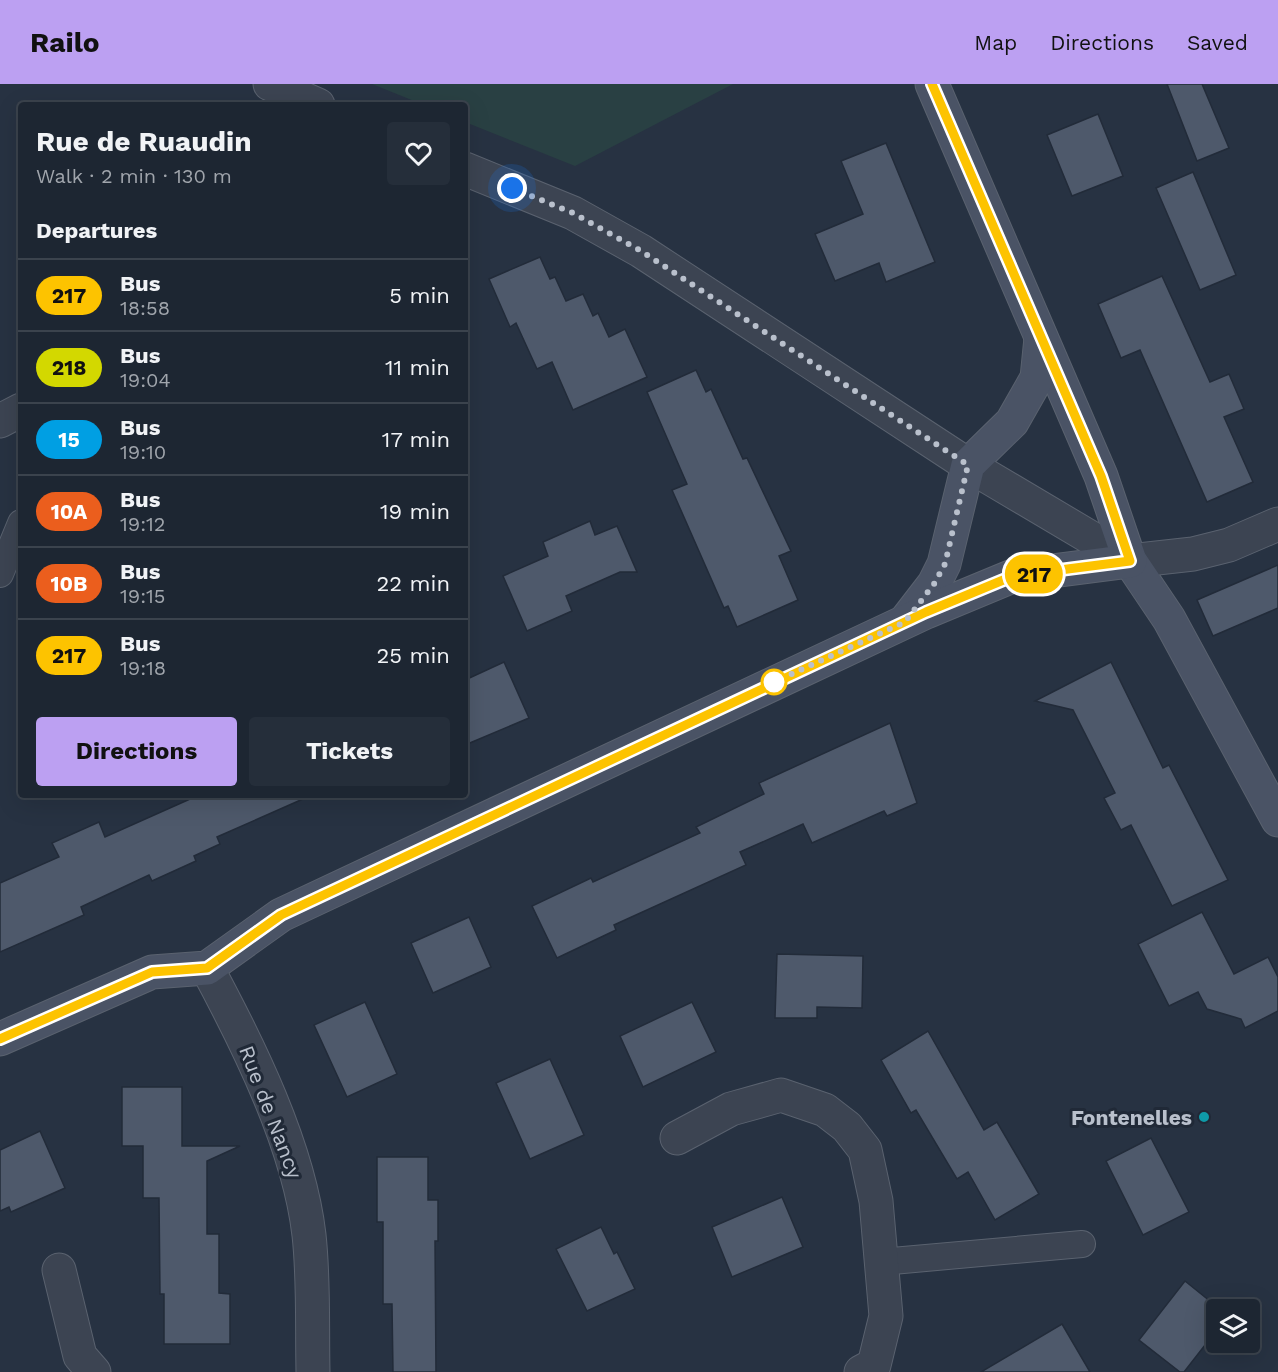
<!DOCTYPE html>
<html lang="en">
<head>
<meta charset="utf-8">
<style>
	body { margin:0; font-family:"Work Sans",sans-serif; background:#252e3a; color:#f1f3f6; height:100vh; display:flex; flex-direction:column; font-size:22px; white-space:nowrap }
	* { box-sizing:border-box; margin:0 }
	p { font-size:20px; color:#a0a5ac }
	.icon { flex:none; width:33px; height:33px; fill:none; stroke:currentColor; stroke-width:2; stroke-linecap:round; stroke-linejoin:round }
	.map { position:relative; flex:1; overflow:hidden }
	.sheet { position:absolute; left:18px; top:18px; width:450px; height:696px; display:flex; flex-direction:column; background:#1d2632; border-radius:6px; box-shadow:0 6px 24px #0002,0 0 0 2px #3b434d }
	.sheet>* { flex:none }
	.badge { padding:0 12px; border-radius:20px; font-size:21px; line-height:39px }
	.controls { position:absolute; left:1206px; top:1215px; display:grid; gap:12px }
	.controls a { display:grid; place-items:center; width:54px; height:54px; border-radius:6px; background:#1d2632; box-shadow:0 6px 24px #0002,0 0 0 2px #3b434d; font-size:30px }
	.you { position:absolute; width:30px; height:30px; margin:-15px; border:4px solid #fff; border-radius:50%; background:#1a73e8; box-shadow:0 0 0 9px #1a73e833 }
	.map>.badge { position:absolute; translate:-50% -50%; box-shadow:0 0 0 3px #fff }
	h2 { padding:0 18px; font-size:22px; line-height:54px }
	.round { display:grid; place-items:center; flex:none; width:63px; height:63px; border-radius:6px; background:#252e3a }
	.headline { display:flex; align-items:center; justify-content:space-between; height:102px; padding:0 18px }
	h1 { font-size:28px; font-weight:700; line-height:45px }
	.cta { display:flex; gap:12px; margin-top:auto; padding:12px 18px }
	.cta a { flex:1; height:69px; border-radius:6px; background:#bca0f2; color:#111; font-size:24px; font-weight:700; line-height:69px; text-align:center }
	.cta a+a { background:#252e3a; color:#f1f3f6 }
	ul { padding:0; list-style:none }
	li { display:flex; align-items:center; gap:18px; height:72px; padding:0 18px; border-top:2px solid #3b434d }
	li div { flex:1 }
	li b { display:block; font-size:22px }
	li em { font-style:normal }
	li .badge { min-width:66px; font-weight:700; text-align:center }
	header { display:flex; align-items:center; gap:36px; box-sizing:border-box; height:84px; padding:0 30px; background:#bca0f2; color:#111 }
	header strong { font-size:28px }
	nav { display:flex; gap:33px; margin-inline-start:auto; font-size:21px }
	.map>svg:first-child { display:block }
</style>
</head>
<body>
<header>
<strong>Railo</strong>
<nav><a>Map</a><a>Directions</a><a>Saved</a></nav>
</header>
<div class="map">
<svg width="1278" height="1288" viewBox="0 0 1278 1288">
	<rect width="100%" height="100%" fill="#273242"/>
	<path fill="#294043" d="M372,0H733L575,82L465,38V21H424Z"/>
	<g fill="#4e596b" stroke="#222b39" stroke-width="1.5">
		<path d="M1167,0H1202L1229,64L1197,77Z"/>
		<path d="M1098,30L1123,92L1072,112L1047,51Z"/>
		<path d="M886,59L935,178L886,198L879,179L835,197L815,150L863,130L841,77Z"/>
		<path d="M1193,88L1236,191L1200,206L1156,104Z"/>
		<path d="M540,173L550,195L555,193L566,217L583,210L593,232L598,229L609,253L625,245L647,293L573,326L552,278L537,285L516,239L510,243L489,195Z"/>
		<path d="M1162,192L1210,298L1229,290L1244,325L1224,333L1253,398L1207,418L1140,266L1121,274L1098,220Z"/>
		<path d="M696,286L706,308L711,305L743,375L747,374L791,467L779,472L798,516L737,543L728,522L724,524L672,406L687,400L647,308Z"/>
		<path d="M590,437L595,451L617,442L637,488H620L566,512L572,527L527,547L503,492L548,472L543,458Z"/>
		<path d="M1278,481V524L1213,552L1197,516Z"/>
		<path d="M504,578L529,634L465,661V596Z"/>
		<path d="M1111,578L1163,684L1169,681L1228,796L1172,822L1131,741L1121,746L1104,714L1115,709L1073,626L1035,617Z"/>
		<path d="M890,639L917,719L887,732L884,727L812,759L803,740L740,768L746,781L614,841L616,846L557,874L532,822L591,794L593,798L700,749L696,743L764,710L759,699Z"/>
		<path d="M199,711H312L217,753L220,760L194,772L196,777L152,797L149,791L81,823L84,831L0,868V799L59,773L52,759L99,738L105,753Z"/>
		<path d="M1202,828L1234,890L1268,873L1278,893V927L1245,944L1241,935L1207,925L1198,908L1169,922L1138,860Z"/>
		<path d="M469,833L491,883L433,909L411,859Z"/>
		<path d="M777,870L863,872L862,924L817,923V934H775Z"/>
		<path d="M365,918L397,990L347,1013L314,941Z"/>
		<path d="M692,918L716,968L643,1003L620,952Z"/>
		<path d="M928,947L984,1046L997,1038L1039,1110L995,1136L968,1088L957,1095L916,1026L911,1029L881,976Z"/>
		<path d="M550,975L584,1051L530,1075L496,999Z"/>
		<path d="M122,1003H182V1062H240L207,1077V1150H219V1209L230,1210V1260H164V1210H160L159,1114H143V1062H122Z"/>
		<path d="M40,1047L65,1104L11,1128L9,1123L0,1127V1066Z"/>
		<path d="M1151,1054L1189,1128L1143,1151L1106,1077Z"/>
		<path d="M377,1073H428V1116H438V1157H435L436,1288H393L392,1220H383V1138H377Z"/>
		<path d="M782,1113L803,1163L732,1193L712,1143Z"/>
		<path d="M601,1143L614,1170L617,1168L635,1205L587,1227L556,1165Z"/>
		<path d="M1185,1197L1216,1222V1247L1184,1288H1180L1139,1256Z"/>
		<path d="M1062,1240L1090,1288H981Z"/>
	</g>
	<g fill="none" stroke-linecap="round" stroke-linejoin="round">
		<g stroke="#5a626f" stroke-width="28">
			<g id="lane">
				<path d="M0,490L21,439"/>
				<path d="M881,1178L1082,1160"/>
			</g>
		</g>
		<g stroke="#5a626f" stroke-width="35">
			<g id="street">
				<path d="M270,0L318,21"/>
				<path d="M465,85L573,129L641,167L968,381L1130,477L1193,470L1229,461L1278,440"/>
				<path d="M0,337L21,326"/>
				<path d="M207,884C249,962 299,1063 309,1151C314,1196 312,1243 313,1288"/>
				<path d="M677,1054L731,1025L781,1011L825,1026L847,1043L865,1066L876,1117L886,1232L874,1281L861,1288"/>
				<path d="M59,1186L80,1272L94,1288"/>
			</g>
		</g>
		<g stroke="#5a626f" stroke-width="35">
			<g id="secondary">
				<path d="M932,0L1101,392L1130,477L1169,535L1278,736"/>
				<path d="M907,535L934,500L944,480L968,381L1012,338L1037,294L1041,254"/>
				<path d="M0,955L152,888L207,884L281,831L926,528L1013,492L1130,477"/>
			</g>
		</g>
		<use href="#lane" stroke="#3c4452" stroke-width="26"/>
		<use href="#street" stroke="#3c4452" stroke-width="33"/>
		<use href="#secondary" stroke="#4a5365" stroke-width="33"/>
	</g>
	<g fill="none" stroke-linecap="round" stroke-linejoin="round">
		<g stroke="#fff" stroke-width="14">
			<path id="line" d="M0,955L152,888L207,884L281,831L926,528L1013,492L1130,477L1101,392L932,0"/>
		</g>
		<use href="#line" stroke="#fdc300" stroke-width="9"/>
		<path stroke="#b9c0cc" stroke-width="6" stroke-dasharray="0 10.8" d="M512,104L573,129L641,167L968,381L945,480L934,500L905,538L774,598"/>
	</g>
	<circle fill="#fff" stroke="#fdc300" stroke-width="3" cx="774" cy="598" r="12"/>
	<circle fill="#0f9aa8" stroke="#202937" stroke-width="2" cx="1204" cy="1033" r="6"/>
	<g text-anchor="middle" dominant-baseline="central" stroke-width="6" stroke-linejoin="round" paint-order="stroke">
		<g font-size="21" fill="#b9c0cc" stroke="#202937">
			<text transform="translate(271 1028) rotate(69)">Rue de Nancy</text>
		</g>
		<g font-size="21" font-weight="bold" fill="#b9c0cc" stroke="#202937" text-anchor="end">
			<text x="1192" y="1033">Fontenelles</text>
		</g>
	</g>
</svg>
<div class="controls">
<a><svg class="icon" aria-label="layers" viewBox="0 0 24 24"><path d="M12 4l9 5-9 5-9-5zM3 14l9 5 9-5"/></svg></a>
</div>
<div class="you" style="left:512px;top:104px"></div>
<b class="badge" style="left:1034px;top:490px;background:#fdc300;color:#111">217</b>
<section class="sheet">
<div class="headline"><div><h1>Rue de Ruaudin</h1><p>Walk · 2 min · 130 m</p></div><a class="round"><svg class="icon" aria-label="heart" viewBox="0 0 24 24"><path d="M12 20l-8-8c-3-5 5-10 8-4 3-6 11-1 8 4z"/></svg></a></div>
<h2>Departures</h2>
<ul>
<li><span class="badge" style="background:#fdc300;color:#111">217</span><div><b>Bus</b><p>18:58</p></div><em>5 min</em></li>
<li><span class="badge" style="background:#d3d800;color:#111">218</span><div><b>Bus</b><p>19:04</p></div><em>11 min</em></li>
<li><span class="badge" style="background:#009fe3;color:#fff">15</span><div><b>Bus</b><p>19:10</p></div><em>17 min</em></li>
<li><span class="badge" style="background:#eb5e1d;color:#fff">10A</span><div><b>Bus</b><p>19:12</p></div><em>19 min</em></li>
<li><span class="badge" style="background:#eb5e1d;color:#fff">10B</span><div><b>Bus</b><p>19:15</p></div><em>22 min</em></li>
<li><span class="badge" style="background:#fdc300;color:#111">217</span><div><b>Bus</b><p>19:18</p></div><em>25 min</em></li>
</ul>
<div class="cta"><a>Directions</a><a>Tickets</a></div>
</section>
</div>
</body>
</html>
